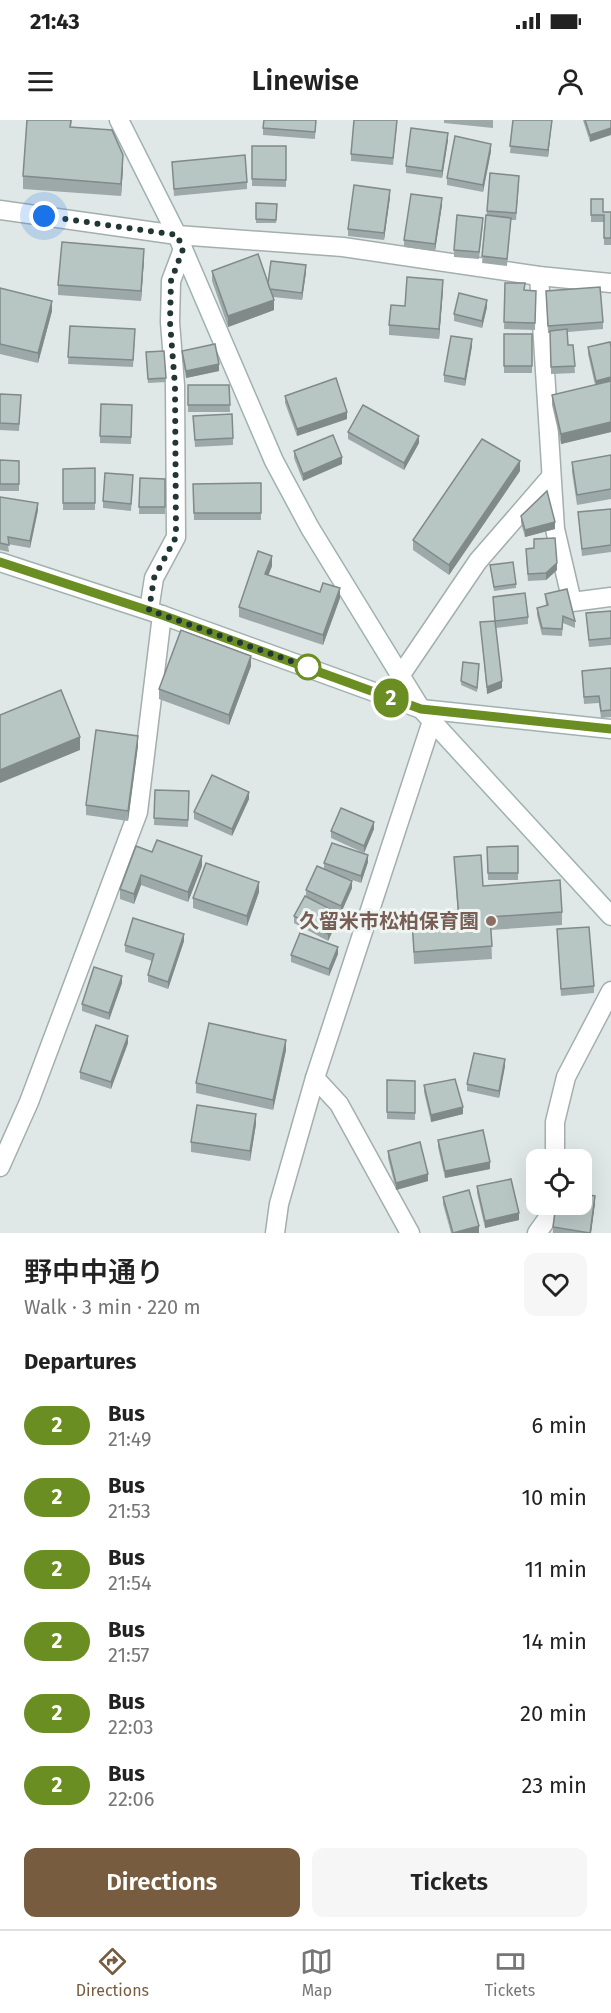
<!DOCTYPE html>
<html lang="en">
<head>
<meta charset="utf-8">
<style>
	body { margin:0; font-family:"Fira Sans","Noto Sans JP",sans-serif; background:#f6f6f6; color:#222; height:100vh; display:flex; flex-direction:column; font-size:22px; white-space:nowrap }
	* { box-sizing:border-box; margin:0 }
	p { font-size:20px; color:#767676 }
	.icon { flex:none; width:33px; height:33px; fill:none; stroke:currentColor; stroke-width:2; stroke-linecap:round; stroke-linejoin:round }
	.map { position:relative; height:1113px; overflow:hidden }
	.sheet { display:flex; flex-direction:column; background:#fff; flex:1 }
	.sheet>* { flex:none }
	.badge { padding:0 12px; border-radius:20px; font-size:21px; line-height:39px }
	.buttons { position:absolute; left:526px; top:1029px; display:grid; gap:12px }
	.buttons a { display:grid; place-items:center; width:66px; height:66px; border-radius:12px; background:#fff; box-shadow:0 6px 24px #0002; font-size:30px }
	.you { position:absolute; width:30px; height:30px; margin:-15px; border:4px solid #fff; border-radius:50%; background:#1a73e8; box-shadow:0 0 0 9px #1a73e833 }
	.map>.badge { position:absolute; translate:-50% -50%; box-shadow:0 0 0 3px #fff }
	h2 { padding:0 24px; font-size:22px; line-height:54px }
	.round { display:grid; place-items:center; flex:none; width:63px; height:63px; border-radius:12px; background:#f6f6f6 }
	.overview { display:flex; align-items:center; justify-content:space-between; height:102px; padding:0 24px }
	h1 { font-size:28px; font-weight:600; line-height:45px }
	.action { display:flex; gap:12px; margin-top:auto; padding:12px 24px }
	.action a { flex:1; height:69px; border-radius:12px; background:#785c3f; color:#fff; font-size:24px; font-weight:600; line-height:69px; text-align:center }
	.action a+a { background:#f6f6f6; color:#222 }
	ul { padding:0; list-style:none }
	li { display:flex; align-items:center; gap:18px; height:72px; padding:0 24px }
	li div { flex:1 }
	li b { display:block; font-size:22px }
	li em { font-style:normal }
	li .badge { min-width:66px; font-weight:700; text-align:center }
	.status { display:flex; justify-content:space-between; align-items:center; height:42px; padding:0 30px; background:#fff; direction:ltr }
	.status svg { height:16px; fill:currentColor }
	header { display:flex; justify-content:space-between; align-items:center; height:78px; padding:0 24px; background:#fff; font-size:27px; font-weight:600 }
	.menu { display:flex; justify-content:space-around; align-items:center; height:84px; border-top:2px solid #e0e0e0; background:#fff; font-size:16px; color:#767676 }
	.menu a { display:grid; justify-items:center; gap:3px }
	.menu .on { color:#785c3f }
	.map>svg:first-child { display:block }
</style>
</head>
<body>
<div class="status"><b>21:43</b><svg viewBox="0 0 49 12"><path d="M0 12V9h3v3zM5 12V6h3v6zM10 12V3h3v9zM15 12V0h3v12zM26 1h20v11H26zM47 4h2v5h-2z"/></svg></div>
<header><svg class="icon" aria-label="menu" viewBox="0 0 24 24"><path d="M4 6h16M4 12h16M4 18h16"/></svg>Linewise<svg class="icon" aria-label="person" viewBox="0 0 24 24"><circle cx="12" cy="8" r="4"/><path d="M4 21q1-7 8-7t8 7"/></svg></header>
<div class="map">
<svg width="611" height="1113" viewBox="0 0 611 1113">
	<rect width="100%" height="100%" fill="#dfe8e6"/>
	<g fill="none" stroke-linecap="round" stroke-linejoin="round">
		<g stroke="#a3afad" stroke-width="21">
			<g id="street">
				<path d="M0,90L177,115L343,127L539,156L611,163"/>
				<path d="M539,156L555,409L572,482L611,477"/>
				<path d="M149,490L154,458L176,417L175,265L170,202L171,161L183,129"/>
				<path d="M400,556L478,441L550,358"/>
				<path d="M315,958L339,984L410,1113"/>
				<path d="M555,1040V1002L566,957L611,871"/>
				<path d="M0,1047L29,982L138,692L162,495"/>
				<path d="M275,1113L279,1084L315,958L432,601"/>
				<path d="M537,1113L547,1099L551,1084"/>
			</g>
		</g>
		<g stroke="#9fb2b0" stroke-width="21">
			<g id="secondary">
				<path d="M119,0L177,115L274,341L310,408L421,589L611,796"/>
				<path d="M0,442L162,495L421,589L611,609"/>
			</g>
		</g>
		<use href="#street" stroke="#fff" stroke-width="18"/>
		<use href="#secondary" stroke="#fff" stroke-width="18"/>
	</g>
	<g fill="#9da9a8">
		<path d="M27,0H72L71,7L123,48L121,76L23,69V56Z"/>
		<path d="M316,0L315,19L263,15V8Z"/>
		<path d="M444,0H493V8L444,3Z"/>
		<path d="M513,0H552L548,37L510,33Z"/>
		<path d="M583,0H611L590,22Z"/>
		<path d="M397,4L393,45L351,41V34Z"/>
		<path d="M448,20L442,58L406,53V46Z"/>
		<path d="M252,26H286V67L252,66Z"/>
		<path d="M491,31L483,72L447,65V58Z"/>
		<path d="M172,42L247,62V69L174,76Z"/>
		<path d="M519,63L516,100H511L507,146L482,143L487,91Z"/>
		<path d="M390,77L384,120L348,116V109Z"/>
		<path d="M591,79L603,92H611V125H604V102H591Z"/>
		<path d="M256,83L277,84L276,103H256Z"/>
		<path d="M442,85L435,131L404,127V120Z"/>
		<path d="M483,105L479,139L454,137V130Z"/>
		<path d="M144,139L141,181L58,175V165Z"/>
		<path d="M212,151L268,163L306,152L302,180L273,177L274,190L228,207L212,161Z"/>
		<path d="M505,163L525,170L536,171L535,210L504,209Z"/>
		<path d="M0,168L52,191L38,243L0,234Z"/>
		<path d="M443,170L439,219L389,215V205L405,186Z"/>
		<path d="M546,171L603,202V209L568,212V225H573L575,253L551,254L550,213H548Z"/>
		<path d="M487,187L482,208L454,201V194Z"/>
		<path d="M70,206L135,216L133,247L68,244Z"/>
		<rect x="504" y="214" width="28" height="39"/>
		<path d="M472,226L465,266L444,262V255Z"/>
		<path d="M588,227L611,312L561,324L552,285V275L595,265L588,234Z"/>
		<path d="M164,231L166,262L148,263L146,232Z"/>
		<path d="M182,231L219,251L186,258L182,238Z"/>
		<path d="M188,265H229L230,292H188Z"/>
		<path d="M0,274L21,275L19,311L0,310Z"/>
		<path d="M285,276L347,299L297,316L285,283Z"/>
		<path d="M101,284L132,285L131,324L100,323Z"/>
		<path d="M193,296L233,318V325L195,327Z"/>
		<path d="M348,312L419,323L404,350L348,319Z"/>
		<path d="M294,331L342,344L303,361L294,338Z"/>
		<path d="M611,335V379L577,385L572,352V342Z"/>
		<path d="M0,340L19,341V371H0Z"/>
		<path d="M95,348V390H63V349Z"/>
		<path d="M520,351L449,455L413,430V420Z"/>
		<path d="M140,358L165,359V394H139Z"/>
		<path d="M133,362L131,391L103,388V381Z"/>
		<path d="M261,363V400H194L193,364Z"/>
		<path d="M0,377L38,390L30,428L8,424L9,432L0,430Z"/>
		<path d="M611,389V432L582,436L578,392Z"/>
		<path d="M521,396L555,409L525,417L521,403Z"/>
		<path d="M534,428L557,450L546,460L528,461L526,436Z"/>
		<path d="M490,445L516,464V468L494,471Z"/>
		<path d="M272,446L268,455L340,478L323,525L239,497V487Z"/>
		<path d="M545,474L575,501V508L563,503L562,516L542,515L537,495V488L546,486Z"/>
		<path d="M493,477L528,497V504L496,508L502,568L487,574L480,502L495,501Z"/>
		<path d="M611,491V525L589,527L586,493Z"/>
		<path d="M463,542L479,548L477,572L461,565Z"/>
		<path d="M251,546L229,605L159,579V569Z"/>
		<path d="M611,548V597L601,598L599,583L584,584L582,551Z"/>
		<path d="M138,626L128,701L86,695V685Z"/>
		<path d="M155,670L189,671L188,707L154,705Z"/>
		<path d="M249,679L232,716L194,699V692Z"/>
		<path d="M374,709L364,733L331,718V711Z"/>
		<path d="M487,727L518,753V760H488Z"/>
		<path d="M152,732L202,746L188,782L141,765L134,784L120,779V769Z"/>
		<path d="M454,737L483,766L562,792V805L491,810L492,839L414,844L412,801L458,798Z"/>
		<path d="M368,742L361,763L338,755L352,768L341,793L306,777V770L324,749V743Z"/>
		<path d="M259,772L247,806L193,788V778Z"/>
		<path d="M294,796L338,800L328,821L294,803Z"/>
		<path d="M557,809L594,866V873L561,876Z"/>
		<path d="M184,821L168,869L148,862V855L152,841L125,832V825Z"/>
		<path d="M338,834L329,856L291,842V835Z"/>
		<path d="M122,863L109,900L82,891V884Z"/>
		<path d="M128,923L111,969L80,959V952Z"/>
		<path d="M286,930L273,990L196,973V963Z"/>
		<path d="M505,946L499,978L467,971V964Z"/>
		<path d="M387,960L415,961V1000L387,999Z"/>
		<path d="M424,965L463,994L431,1002L424,972Z"/>
		<path d="M256,1004L250,1041L191,1032V1022Z"/>
		<path d="M438,1020L490,1049L445,1058L438,1027Z"/>
		<path d="M388,1031L428,1061L396,1070L388,1038Z"/>
		<path d="M477,1066L519,1100L485,1108L477,1073Z"/>
		<path d="M443,1077L479,1113H451L443,1084Z"/>
		<path d="M595,1083L591,1113H553V1107Z"/>
	</g>
	<g fill="#808a88">
		<path d="M552,0L548,37V30Z"/>
		<path d="M611,8V15L590,22V15Z"/>
		<path d="M448,13V20L442,58V51Z"/>
		<path d="M491,24V31L483,72V65Z"/>
		<path d="M123,35V48L121,76V64Z"/>
		<path d="M390,70V77L384,120V113Z"/>
		<path d="M442,78V85L435,131V124Z"/>
		<path d="M144,129V139L141,181V171Z"/>
		<path d="M306,145V152L302,180V173Z"/>
		<path d="M443,160V170L439,219V209Z"/>
		<path d="M274,180V190L228,207V196Z"/>
		<path d="M487,180V187L482,208V201Z"/>
		<path d="M52,181V191L38,243V233Z"/>
		<path d="M472,219V226L465,266V259Z"/>
		<path d="M219,244V251L186,258V251Z"/>
		<path d="M611,257V264L596,268V261Z"/>
		<path d="M347,292V299L297,316V309Z"/>
		<path d="M611,302V312L561,324V314Z"/>
		<path d="M419,316V323L404,350V343Z"/>
		<path d="M342,337V344L303,361V354Z"/>
		<path d="M520,341V351L449,455V445Z"/>
		<path d="M38,383V390L30,428V421Z"/>
		<path d="M555,402V409L525,417V410Z"/>
		<path d="M272,436V446L265,464V454Z"/>
		<path d="M557,443V450L546,460V453Z"/>
		<path d="M340,468V478L323,525V515Z"/>
		<path d="M251,536V546L229,605V595Z"/>
		<path d="M502,561V568L487,574V567Z"/>
		<path d="M138,616V626L128,701V691Z"/>
		<path d="M80,617V630L0,663V650Z"/>
		<path d="M249,672V679L232,716V709Z"/>
		<path d="M374,702V709L364,733V726Z"/>
		<path d="M368,735V742L361,763V756Z"/>
		<path d="M202,736V746L188,782V772Z"/>
		<path d="M141,755V765L134,784V774Z"/>
		<path d="M352,761V768L341,793V786Z"/>
		<path d="M259,762V772L247,806V796Z"/>
		<path d="M338,793V800L328,821V814Z"/>
		<path d="M184,814V821L168,869V862Z"/>
		<path d="M338,827V834L329,856V849Z"/>
		<path d="M122,856V863L109,900V893Z"/>
		<path d="M128,916V923L111,969V962Z"/>
		<path d="M286,920V930L273,990V980Z"/>
		<path d="M505,939V946L499,978V971Z"/>
		<path d="M463,987V994L431,1002V995Z"/>
		<path d="M256,994V1004L250,1041V1031Z"/>
		<path d="M490,1042V1049L445,1058V1051Z"/>
		<path d="M428,1054V1061L396,1070V1063Z"/>
		<path d="M595,1076V1083L591,1113H590Z"/>
		<path d="M519,1093V1100L485,1108V1101Z"/>
		<path d="M479,1106V1113H453Z"/>
	</g>
	<g fill="#b7c5c3" stroke="#808a88" stroke-width="1.5">
		<path d="M27,0H71L70,7L112,10L123,35L121,64L23,56Z"/>
		<path d="M264,0H316L315,12L263,8Z"/>
		<path d="M354,0H397L393,38L351,34Z"/>
		<path d="M513,0H552L548,30L510,26Z"/>
		<path d="M585,0H611V8L590,15Z"/>
		<path d="M411,8L448,13L442,51L406,46Z"/>
		<path d="M455,16L491,24L483,65L447,58Z"/>
		<path d="M252,26H286V60L252,59Z"/>
		<path d="M245,35L247,62L174,69L172,42Z"/>
		<path d="M490,53L519,56L516,93L487,91Z"/>
		<path d="M354,65L390,70L384,113L348,109Z"/>
		<path d="M411,74L442,78L435,124L404,120Z"/>
		<path d="M591,79H603V92H611V118H604V95H591Z"/>
		<path d="M256,83L277,84L276,100L256,99Z"/>
		<path d="M457,95L483,98L479,132L454,130Z"/>
		<path d="M486,95L511,98L507,139L482,136Z"/>
		<path d="M62,122L144,129L141,171L58,165Z"/>
		<path d="M258,134L274,180L228,196L212,151Z"/>
		<path d="M271,141L306,145L302,173L270,169L268,163Z"/>
		<path d="M407,157L443,160L439,209L389,205L391,185L405,186Z"/>
		<path d="M505,163H525L524,170L536,171L535,203L504,202Z"/>
		<path d="M600,167L603,202L548,206L546,171Z"/>
		<path d="M0,168L52,181L38,233L0,224Z"/>
		<path d="M459,173L487,180L482,201L454,194Z"/>
		<path d="M70,206L135,209L133,240L68,237Z"/>
		<path d="M567,209L568,225H573L575,246L551,247L550,211Z"/>
		<rect x="504" y="214" width="28" height="32"/>
		<path d="M451,216L472,219L465,259L444,255Z"/>
		<path d="M610,222L611,227V257L596,261L588,227Z"/>
		<path d="M215,224L219,244L186,251L182,231Z"/>
		<path d="M164,231L166,258L148,259L146,232Z"/>
		<path d="M336,258L347,292L297,309L285,276Z"/>
		<path d="M611,261V302L561,314L552,275Z"/>
		<path d="M188,265H229L230,285H188Z"/>
		<path d="M0,274L21,275L19,304L0,303Z"/>
		<path d="M101,284L132,285L131,317L100,316Z"/>
		<path d="M363,285L419,316L404,343L348,312Z"/>
		<path d="M232,294L233,318L195,320L193,296Z"/>
		<path d="M333,315L342,337L303,354L294,331Z"/>
		<path d="M482,319L520,341L449,445L413,420Z"/>
		<path d="M611,335V369L577,375L572,342Z"/>
		<path d="M0,340L19,341V364H0Z"/>
		<path d="M95,348V383H63V349Z"/>
		<path d="M105,353L133,355L131,384L103,381Z"/>
		<path d="M140,358L165,359V387H139Z"/>
		<path d="M261,363V393H194L193,364Z"/>
		<path d="M547,371L555,402L525,410L521,396Z"/>
		<path d="M0,377L38,383L30,421L8,417L9,425L0,423Z"/>
		<path d="M611,389V425L582,429L578,392Z"/>
		<path d="M555,418L557,443L546,453L528,454L526,429L534,428V419Z"/>
		<path d="M258,431L272,436L265,454L320,472L323,463L340,468L323,515L239,487Z"/>
		<path d="M513,442L516,464L494,467L490,445Z"/>
		<path d="M567,469L575,501L563,496L562,509L542,508L537,488L548,485L545,474Z"/>
		<path d="M525,473L528,497L495,501L493,477Z"/>
		<path d="M611,491V518L589,520L586,493Z"/>
		<path d="M495,501L502,561L487,567L480,502Z"/>
		<path d="M181,510L251,536L229,595L159,569Z"/>
		<path d="M463,542L479,544L477,568L461,561Z"/>
		<path d="M611,548V590L601,591L599,576L584,577L582,551Z"/>
		<path d="M61,570L80,617L0,650V595Z"/>
		<path d="M96,610L138,616L128,691L86,685Z"/>
		<path d="M212,655L249,672L232,709L194,692Z"/>
		<path d="M155,670L189,671L188,700L154,698Z"/>
		<path d="M341,688L374,702L364,726L331,711Z"/>
		<path d="M157,720L202,736L188,772L141,755L134,774L120,769L136,726L152,732Z"/>
		<path d="M332,723L368,735L361,756L324,743Z"/>
		<path d="M518,726V753H488L487,727Z"/>
		<path d="M481,735L483,766L560,760L562,792L490,797L492,826L414,832L412,801L459,798L454,737Z"/>
		<path d="M206,743L259,762L247,796L193,778Z"/>
		<path d="M317,746L352,761L341,786L306,770Z"/>
		<path d="M305,776L338,793L328,814L294,796Z"/>
		<path d="M133,798L184,814L168,862L148,855L154,834L125,825Z"/>
		<path d="M589,807L594,866L561,869L557,809Z"/>
		<path d="M300,813L338,827L329,849L291,835Z"/>
		<path d="M94,847L122,856L109,893L82,884Z"/>
		<path d="M209,903L286,920L273,980L196,963Z"/>
		<path d="M96,905L128,916L111,962L80,952Z"/>
		<path d="M474,933L505,939L499,971L467,964Z"/>
		<path d="M455,959L463,987L431,995L424,965Z"/>
		<path d="M387,960L415,961V993L387,992Z"/>
		<path d="M197,985L256,994L250,1031L191,1022Z"/>
		<path d="M483,1010L490,1042L445,1051L438,1020Z"/>
		<path d="M420,1022L428,1054L396,1063L388,1031Z"/>
		<path d="M511,1059L519,1093L485,1101L477,1066Z"/>
		<path d="M469,1070L479,1106L453,1113L443,1077Z"/>
		<path d="M582,1074L595,1076L590,1113L553,1107L556,1084H582Z"/>
	</g>
	<g fill="none" stroke-linecap="round" stroke-linejoin="round">
		<g stroke="#fff" stroke-width="14">
			<path id="line" d="M0,442L162,495L421,589L611,609"/>
		</g>
		<use href="#line" stroke="#6b8e23" stroke-width="9"/>
		<path stroke="#223635" stroke-width="6" stroke-dasharray="0 10.8" d="M44,96L177,115L183,129L171,161L170,202L175,266L176,417L154,458L149,490L313,549L308,547"/>
	</g>
	<circle fill="#fff" stroke="#6b8e23" stroke-width="3" cx="308" cy="547" r="12"/>
	<circle fill="#8d6e63" stroke="#eef5f3" stroke-width="2" cx="491" cy="801" r="6"/>
	<g text-anchor="middle" dominant-baseline="central" stroke-width="6" stroke-linejoin="round" paint-order="stroke">
		<g font-size="20" font-weight="bold" fill="#785e54" stroke="#eef5f3" text-anchor="end">
			<text x="479" y="801">久留米市松柏保育園</text>
		</g>
	</g>
</svg>
<div class="buttons">
<a><svg class="icon" aria-label="locate" viewBox="0 0 24 24"><circle cx="12" cy="12" r="6"/><path d="M12 2v4M12 18v4M2 12h4M18 12h4"/></svg></a>
</div>
<div class="you" style="left:44px;top:96px"></div>
<b class="badge" style="left:391px;top:578px;background:#6b8e23;color:#fff">2</b>
</div>
<section class="sheet">
<div class="overview"><div><h1>野中中通り</h1><p>Walk · 3 min · 220 m</p></div><a class="round"><svg class="icon" aria-label="heart" viewBox="0 0 24 24"><path d="M12 20l-8-8c-3-5 5-10 8-4 3-6 11-1 8 4z"/></svg></a></div>
<h2>Departures</h2>
<ul>
<li><span class="badge" style="background:#6b8e23;color:#fff">2</span><div><b>Bus</b><p>21:49</p></div><em>6 min</em></li>
<li><span class="badge" style="background:#6b8e23;color:#fff">2</span><div><b>Bus</b><p>21:53</p></div><em>10 min</em></li>
<li><span class="badge" style="background:#6b8e23;color:#fff">2</span><div><b>Bus</b><p>21:54</p></div><em>11 min</em></li>
<li><span class="badge" style="background:#6b8e23;color:#fff">2</span><div><b>Bus</b><p>21:57</p></div><em>14 min</em></li>
<li><span class="badge" style="background:#6b8e23;color:#fff">2</span><div><b>Bus</b><p>22:03</p></div><em>20 min</em></li>
<li><span class="badge" style="background:#6b8e23;color:#fff">2</span><div><b>Bus</b><p>22:06</p></div><em>23 min</em></li>
</ul>
<div class="action"><a>Directions</a><a>Tickets</a></div>
</section>
<nav class="menu">
<a class="on"><svg class="icon" aria-label="directions" viewBox="0 0 24 24"><path d="M12 3l9 9-9 9-9-9zM9 14v-3h6M13 9l2 2-2 2"/></svg>Directions</a>
<a><svg class="icon" aria-label="map" viewBox="0 0 24 24"><path d="M3 6l6-2 6 2 6-2v14l-6 2-6-2-6 2zM9 4v14M15 6v14"/></svg>Map</a>
<a><svg class="icon" aria-label="tickets" viewBox="0 0 24 24"><path d="M3 7h18v10H3zM15 7v10"/></svg>Tickets</a>
</nav>
</body>
</html>
